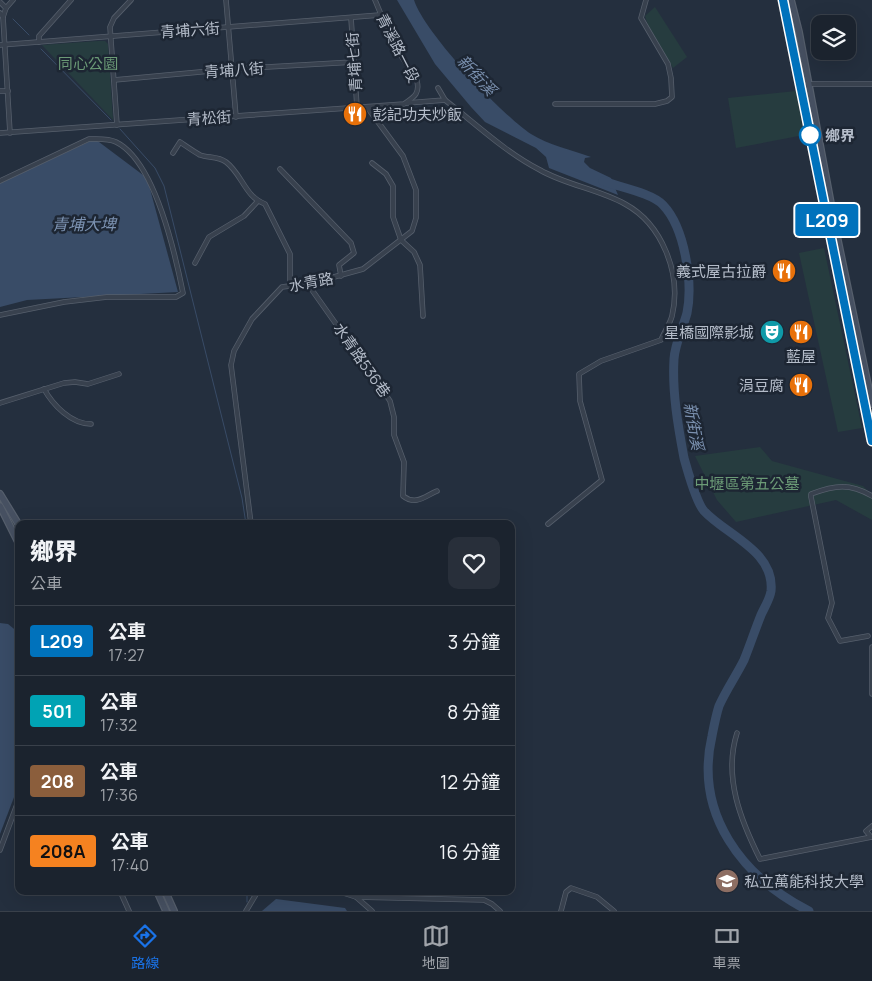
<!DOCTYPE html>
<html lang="zh-TW">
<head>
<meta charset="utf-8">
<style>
	body { margin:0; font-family:Manrope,"Noto Sans TC",sans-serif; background:#282f3a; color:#f1f3f6; height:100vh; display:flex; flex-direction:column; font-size:19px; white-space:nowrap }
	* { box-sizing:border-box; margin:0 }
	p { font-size:16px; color:#a0a4aa }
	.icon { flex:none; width:28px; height:28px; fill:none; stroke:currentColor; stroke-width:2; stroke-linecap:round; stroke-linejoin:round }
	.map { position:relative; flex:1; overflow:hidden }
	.sheet { position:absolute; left:15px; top:520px; width:500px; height:375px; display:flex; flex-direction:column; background:#1b232e; border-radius:10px; box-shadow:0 5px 20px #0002,0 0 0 1px #39404a }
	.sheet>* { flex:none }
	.badge { padding:0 10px; border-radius:4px; font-size:18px; line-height:32px }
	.fabs { position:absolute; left:811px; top:15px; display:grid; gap:10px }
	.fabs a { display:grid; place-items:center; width:45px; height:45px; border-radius:10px; background:#1b232e; box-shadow:0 5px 20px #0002,0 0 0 1px #39404a; font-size:25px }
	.map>.badge { position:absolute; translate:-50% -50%; box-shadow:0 0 0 2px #fff }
	.round { display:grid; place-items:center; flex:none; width:52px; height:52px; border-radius:10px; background:#282f3a }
	.head { display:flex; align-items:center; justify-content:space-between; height:85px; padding:0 15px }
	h1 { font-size:24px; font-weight:800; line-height:38px }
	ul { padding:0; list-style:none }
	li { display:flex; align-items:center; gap:15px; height:70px; padding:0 15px; border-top:1px solid #39404a }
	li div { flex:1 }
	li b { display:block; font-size:19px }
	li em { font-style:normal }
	li .badge { min-width:55px; font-weight:700; text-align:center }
	.tab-bar { display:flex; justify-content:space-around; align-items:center; height:70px; border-top:1px solid #39404a; background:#1b232e; font-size:14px; color:#a0a4aa }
	.tab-bar a { display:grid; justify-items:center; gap:2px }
	.tab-bar .on { color:#1a73e8 }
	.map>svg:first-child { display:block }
</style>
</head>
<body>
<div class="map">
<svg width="872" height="911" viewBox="0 0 872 911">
	<rect width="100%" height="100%" fill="#242f3e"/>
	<g fill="#263c3f">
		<path d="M655,7L687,57L673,68L648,25L645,16Z"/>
		<path d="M98,41H105L108,44L113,120L42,45Z"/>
		<path d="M796,91L804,135L736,148L728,98Z"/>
		<path d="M824,248L862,428L838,432L799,253Z"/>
		<path d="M760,447L772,461L863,486L872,495V520L836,500L736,522L717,500L695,456Z"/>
	</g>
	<g fill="#394c67">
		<path d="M397,0H414C424,32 502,115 531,134C548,145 572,150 591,157L585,158L584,162L590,168L611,178L618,195L549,168L546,157L536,148L485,122L471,107L435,64Z"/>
		<path d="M95,139L147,178L178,292L27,300L0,307V183Z"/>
		<path d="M0,623L8,624L19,633V784L0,834Z"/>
		<path d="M276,899L345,908L347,911H262Z"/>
	</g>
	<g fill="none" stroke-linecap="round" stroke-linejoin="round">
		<g stroke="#394c67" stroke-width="1">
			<path d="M13,19L29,35"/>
			<path d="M41,49L111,120"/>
			<path d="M120,129L155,168L164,186L242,498L246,524"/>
			<path d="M247,902V891"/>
		</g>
		<path stroke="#394c67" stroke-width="9" d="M603,181C619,187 652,193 663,205C685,228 693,283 687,313C683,328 675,343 674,359C672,392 678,426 684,458C687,469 697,503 704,511C726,535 775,551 771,591C770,599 764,608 761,615C755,630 750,645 744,660C736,676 726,690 719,706C716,715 714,726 712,736C694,814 742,877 809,911"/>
		<g stroke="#565f6c" stroke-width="5.5">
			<g id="minor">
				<path d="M226,0L236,117"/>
				<path d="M0,2L6,8"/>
				<path d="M0,13L3,17L10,133"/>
				<path d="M3,17L6,8L13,0"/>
				<path d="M351,18L357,107"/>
				<path d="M39,42V36L71,0"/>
				<path d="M0,45L380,15"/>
				<path d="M114,80L232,69L354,62"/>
				<path d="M801,89L809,84H872"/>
				<path d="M0,91H8"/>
				<path d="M445,100C476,124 505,152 540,170C566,185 598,189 625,204C662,224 682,274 672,316C670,324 664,332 661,340L601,361L579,374L580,401L602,480L548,524"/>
				<path d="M407,103L445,100L438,88"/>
				<path d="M555,104H655L667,101L672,97L671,78L668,64L641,18L646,0"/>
				<path d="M117,125L110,27L114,18L131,0"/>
				<path d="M0,133L404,104C414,97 420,94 417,81L392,41L375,0"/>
				<path d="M173,153L180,142C186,146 193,151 200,155C208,158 218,156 226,162C242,174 245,197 265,204L290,254V286"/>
				<path d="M372,163L386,174L393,186V217L401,240L414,252L420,265L423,316"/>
				<path d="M280,169L351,243L354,253L339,265L341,276"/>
				<path d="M0,181L89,139C98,139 108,138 116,142C155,161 175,253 183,293L176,297H107L64,302L0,315"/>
				<path d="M195,263L209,237L244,216L258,201"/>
				<path d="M307,283L336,324L363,367L376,380L390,401L394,417V435L404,462L403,496C416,506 425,496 437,491"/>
				<path d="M44,389C53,405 71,424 91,424"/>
				<path d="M0,403L64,383L75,382L88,384L119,374"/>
				<path d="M251,524L231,365L234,351L252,319L282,287L312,283L363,269L412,231L416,218V190L403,156L367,107"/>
				<path d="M868,636L840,641L828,618L832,603L811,497V494C835,485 850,483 872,496"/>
				<path d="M872,647V694"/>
				<path d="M737,733C723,777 741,821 760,859L872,837"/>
				<path d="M871,837L866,831L872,826"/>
				<path d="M0,850L19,799"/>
				<path d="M120,891L129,911"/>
				<path d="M337,891L356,897L484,900L492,904L500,911"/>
				<path d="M356,897L372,911"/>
				<path d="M246,911L258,891"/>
				<path d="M561,911L566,892L571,888L597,897L614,911"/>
			</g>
		</g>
		<g stroke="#565f6c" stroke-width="8">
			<g id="secondary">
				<path d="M783,0L872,441"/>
				<path d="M791,0L799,32L837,236L872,404"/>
				<path d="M0,494L19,525"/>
				<path d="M0,506L19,544"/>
				<path d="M157,891L166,911"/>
				<path d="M165,891L174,911"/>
			</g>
		</g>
		<use href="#minor" stroke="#38414e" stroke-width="4"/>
		<use href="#secondary" stroke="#465061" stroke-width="5.5"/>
	</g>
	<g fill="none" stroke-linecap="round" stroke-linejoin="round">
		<g stroke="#fff" stroke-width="11">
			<path id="line" d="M783,0L872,441"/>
		</g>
		<use href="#line" stroke="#0072bc" stroke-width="8"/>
	</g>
	<defs>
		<g id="restaurant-disc" transform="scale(1.25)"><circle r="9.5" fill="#e8710a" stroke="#1d2633"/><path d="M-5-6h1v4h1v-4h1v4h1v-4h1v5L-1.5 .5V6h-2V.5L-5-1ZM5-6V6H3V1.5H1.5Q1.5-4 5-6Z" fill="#fff"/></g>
		<g id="theatre-disc" transform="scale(1.25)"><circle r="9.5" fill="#0f9aa8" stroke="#1d2633"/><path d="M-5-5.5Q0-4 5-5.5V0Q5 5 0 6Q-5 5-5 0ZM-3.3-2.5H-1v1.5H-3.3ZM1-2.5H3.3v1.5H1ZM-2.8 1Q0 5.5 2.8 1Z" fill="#fff"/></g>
		<g id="university-disc" transform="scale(1.25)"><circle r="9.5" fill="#8d6e63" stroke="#1d2633"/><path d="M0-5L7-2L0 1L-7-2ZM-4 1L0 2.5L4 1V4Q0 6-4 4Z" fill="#fff"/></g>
	</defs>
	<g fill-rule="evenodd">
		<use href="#restaurant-disc" x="355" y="114"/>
		<use href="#restaurant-disc" x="784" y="271"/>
		<use href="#theatre-disc" x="772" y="332"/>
		<use href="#restaurant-disc" x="801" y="332"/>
		<use href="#restaurant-disc" x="801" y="385"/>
		<use href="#university-disc" x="727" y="881"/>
	</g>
	<circle fill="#fff" stroke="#0072bc" stroke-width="2.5" cx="810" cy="135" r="10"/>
	<g text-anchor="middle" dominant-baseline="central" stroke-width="5" stroke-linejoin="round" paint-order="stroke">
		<g font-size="15" fill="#b4bcc9" stroke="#1d2633">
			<text transform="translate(190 30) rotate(-4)">青埔六街</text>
			<text transform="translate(398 48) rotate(63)">青溪路一段</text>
			<text transform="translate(354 62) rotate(-94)">青埔七街</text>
			<text transform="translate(234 70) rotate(-4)">青埔八街</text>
			<text transform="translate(209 118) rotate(-4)">青松街</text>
			<text transform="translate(311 282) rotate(-11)">水青路</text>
			<text transform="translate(362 360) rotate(55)">水青路536巷</text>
		</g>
		<g font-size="15" fill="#6b9a76" stroke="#1d2633">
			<text x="88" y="63">同心公園</text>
			<text x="747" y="483">中壢區第五公墓</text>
		</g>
		<g font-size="15" fill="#b4bcc9" stroke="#1d2633" text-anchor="end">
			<text x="372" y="114" text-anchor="start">彭記功夫炒飯</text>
			<text x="766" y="271">義式屋古拉爵</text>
			<text x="754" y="332">星橋國際影城</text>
			<text x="801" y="356" text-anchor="middle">藍屋</text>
			<text x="784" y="385">涓豆腐</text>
			<text x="744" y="881" text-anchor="start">私立萬能科技大學</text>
		</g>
		<g font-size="15" font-weight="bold" fill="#b4bcc9" stroke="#1d2633" text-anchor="start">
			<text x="825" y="135">鄉界</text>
		</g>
		<g font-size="16" font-style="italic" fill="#7c92b1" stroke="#1d2633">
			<text transform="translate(477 75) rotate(47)">新街溪</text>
			<text x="84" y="224">青埔大埤</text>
			<text transform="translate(694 426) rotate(80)">新街溪</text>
		</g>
	</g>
</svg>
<div class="fabs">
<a><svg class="icon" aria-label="layers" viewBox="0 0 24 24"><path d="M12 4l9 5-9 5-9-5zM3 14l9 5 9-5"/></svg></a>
</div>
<b class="badge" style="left:827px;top:220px;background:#0072bc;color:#fff">L209</b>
<section class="sheet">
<div class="head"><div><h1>鄉界</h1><p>公車</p></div><a class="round"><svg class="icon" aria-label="heart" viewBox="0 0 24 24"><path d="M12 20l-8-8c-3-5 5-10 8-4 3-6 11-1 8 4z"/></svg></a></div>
<ul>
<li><span class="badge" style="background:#0072bc;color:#fff">L209</span><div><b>公車</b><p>17:27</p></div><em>3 分鐘</em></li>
<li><span class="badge" style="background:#00a3b4;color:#fff">501</span><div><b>公車</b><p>17:32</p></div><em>8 分鐘</em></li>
<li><span class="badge" style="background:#8b5e3c;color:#fff">208</span><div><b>公車</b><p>17:36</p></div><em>12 分鐘</em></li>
<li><span class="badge" style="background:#f58220;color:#111">208A</span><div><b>公車</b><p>17:40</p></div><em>16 分鐘</em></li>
</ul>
</section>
</div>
<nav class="tab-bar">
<a class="on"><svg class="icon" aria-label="directions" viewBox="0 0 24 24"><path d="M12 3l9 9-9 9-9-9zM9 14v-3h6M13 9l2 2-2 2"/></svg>路線</a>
<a><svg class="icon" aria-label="map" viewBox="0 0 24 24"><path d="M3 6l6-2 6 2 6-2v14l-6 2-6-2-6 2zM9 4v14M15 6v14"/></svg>地圖</a>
<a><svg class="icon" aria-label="tickets" viewBox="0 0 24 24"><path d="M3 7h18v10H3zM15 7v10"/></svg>車票</a>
</nav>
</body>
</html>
